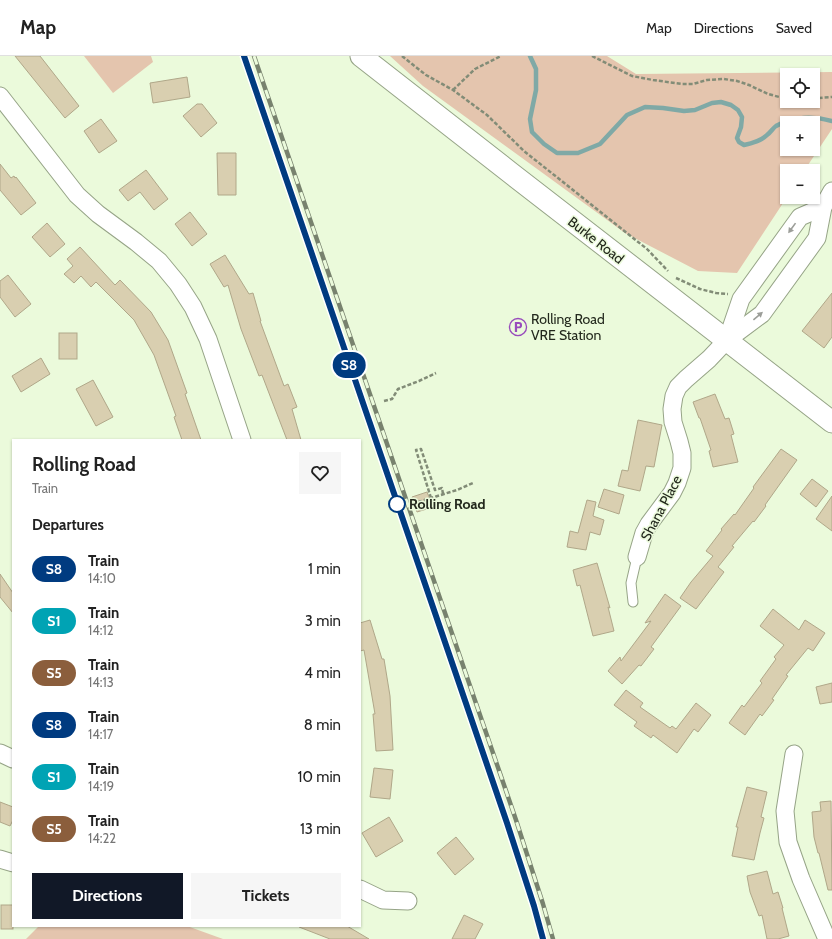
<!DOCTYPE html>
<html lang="en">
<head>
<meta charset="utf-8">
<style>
	body { margin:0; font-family:Cabin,sans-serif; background:#f6f6f6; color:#222; height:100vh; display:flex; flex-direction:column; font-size:15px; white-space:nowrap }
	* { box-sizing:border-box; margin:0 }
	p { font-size:13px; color:#767676 }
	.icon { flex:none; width:22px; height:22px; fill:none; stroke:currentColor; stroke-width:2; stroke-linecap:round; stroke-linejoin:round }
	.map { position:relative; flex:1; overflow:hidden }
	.panel { position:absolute; left:12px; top:383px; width:349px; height:488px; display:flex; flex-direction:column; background:#fff; border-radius:0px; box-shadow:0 1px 3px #0004 }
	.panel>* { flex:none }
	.badge { padding:0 8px; border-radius:13px; font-size:14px; line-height:26px }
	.controls { position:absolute; left:780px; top:12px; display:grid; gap:8px }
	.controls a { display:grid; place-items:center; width:40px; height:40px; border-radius:0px; background:#fff; box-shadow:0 1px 3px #0004; font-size:20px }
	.map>.badge { position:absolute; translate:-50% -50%; box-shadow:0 0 0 2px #fff }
	h2 { padding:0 20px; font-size:15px; line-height:36px }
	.round { display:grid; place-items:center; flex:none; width:42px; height:42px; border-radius:0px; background:#f6f6f6 }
	.summary { display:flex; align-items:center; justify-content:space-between; height:68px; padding:0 20px }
	h1 { font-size:19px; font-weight:700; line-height:30px }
	.button { display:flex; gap:8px; margin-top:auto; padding:8px 20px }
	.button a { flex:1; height:46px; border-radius:0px; background:#111827; color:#fff; font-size:16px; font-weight:700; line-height:46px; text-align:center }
	.button a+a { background:#f6f6f6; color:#222 }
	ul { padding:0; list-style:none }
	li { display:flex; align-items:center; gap:12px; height:52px; padding:0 20px }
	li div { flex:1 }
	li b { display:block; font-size:15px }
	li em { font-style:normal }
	li .badge { min-width:44px; font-weight:700; text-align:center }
	header { display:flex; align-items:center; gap:24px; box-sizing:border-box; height:56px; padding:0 20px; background:#fff; border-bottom:1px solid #e0e0e0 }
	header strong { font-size:19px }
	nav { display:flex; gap:22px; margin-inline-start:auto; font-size:14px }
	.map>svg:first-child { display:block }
</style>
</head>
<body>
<header>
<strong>Map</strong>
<nav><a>Map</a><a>Directions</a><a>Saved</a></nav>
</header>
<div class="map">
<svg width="832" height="883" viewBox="0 0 832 883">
	<rect width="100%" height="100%" fill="#ebfadb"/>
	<g fill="#e4c5ae" fill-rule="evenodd">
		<path d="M84,0H151L153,6L113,37Z"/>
		<path d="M390,0H607L636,18L832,16V73L804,115H787V141L737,217L698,215L625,177L423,30ZM787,19H813V45H787ZM787,67H813V93H787Z"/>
		<path d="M39,870H187L223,883H26Z"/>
	</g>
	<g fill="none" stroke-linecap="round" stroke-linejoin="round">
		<path stroke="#7fa9a6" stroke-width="4.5" d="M530,0L536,13V34L530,63L532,76L544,88L557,97H578L600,88L627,59L645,51L663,52L684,55L695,54L712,47L721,46L731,49L738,54L742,61L741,71L737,82L739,86L744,89C753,87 761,85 767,79C771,76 773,72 776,70C793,60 814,60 832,65"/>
	</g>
	<g fill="#d9cfb0" stroke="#b0a789">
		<path d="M15,0H40L79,50L65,62Z"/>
		<path d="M187,21L190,41L153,47L150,27Z"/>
		<path d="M197,48H202L217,67L201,81L183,60Z"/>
		<path d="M101,63L117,85L99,97L84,75Z"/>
		<path d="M217,97H236V139H218Z"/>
		<path d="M0,108L11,122L14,120L15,122L16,121L36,147L21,159L0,134Z"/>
		<path d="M146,114L168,143L154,154L140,136L128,145L119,134Z"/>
		<path d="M190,156L207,178L192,190L175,168Z"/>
		<path d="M47,167L65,188L50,201L32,181Z"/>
		<path d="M80,191L115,229L120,224L151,256L168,284L187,337L185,338L201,384H182L174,361L176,360L154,299L134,264L96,226L91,231L81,220L74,227L64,218L73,210L67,203Z"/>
		<path d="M225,199L249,238L253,237L261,265H260L284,330L288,328L297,351L292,353L301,384H287L262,319L259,320L241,273L228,229L224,231L210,208Z"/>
		<path d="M8,219L31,248L15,261L0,241V225Z"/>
		<path d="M832,237V281L824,292L802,275Z"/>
		<rect x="59" y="277" width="18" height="26"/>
		<path d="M41,302L50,318L21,336L12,320Z"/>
		<path d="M93,324L113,361L96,370L76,333Z"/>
		<path d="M715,338L725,363L729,362L734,378L731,379L738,406L713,411L709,395L711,394L700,362H699L693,346Z"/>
		<path d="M638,364L662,369L654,411L646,410L640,435L618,430L622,414L628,415Z"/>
		<path d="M781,393L797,404L765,449L766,450L754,466L753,465L732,490L734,491L718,511L724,516L696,553L680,542L691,526L713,500L706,495L722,474L721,473L734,458L735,459L754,432L753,431Z"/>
		<path d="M812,423L828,435L816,451L800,438Z"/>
		<path d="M604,433L624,439L619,458L598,451Z"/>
		<path d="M427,436L433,451L417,456L412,441Z"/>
		<path d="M832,440V475L816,463Z"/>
		<path d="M587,444L596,446L593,460L604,464L600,479L590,476L586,494L567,491L570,475L578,477Z"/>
		<path d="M597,507L610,552L608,551L614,575L593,580L580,529L577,530L573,514Z"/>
		<path d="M0,518L13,537V557L0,541Z"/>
		<path d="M665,538L681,550L651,591L654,593L641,610L639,609L622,628L608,615L620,601L621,605L651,565L645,567Z"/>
		<path d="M773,553L799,574L805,564L825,577L813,595L808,592L786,619L788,620L772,643L774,644L762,660L760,658L745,679L729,667L742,649L744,651L762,627L760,625L776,603L774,601L784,589L760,570Z"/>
		<path d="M370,564L382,603H384L390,640L393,694L376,695L373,658H375L364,594L360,595V567Z"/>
		<path d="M832,627V646L820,648L816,631Z"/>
		<path d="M626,634L643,647L640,651L670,672L672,670L676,673L696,647L711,659L698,676L694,673L677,697L653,679L651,682L634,670L637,666L614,649Z"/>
		<path d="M374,712L393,714L390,743L370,741Z"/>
		<path d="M747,731L767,736L761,761L764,762L760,777L754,804L732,800L738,771H736Z"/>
		<path d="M831,745L832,834H828L819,797H818L814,781L812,756L821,755L820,746Z"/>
		<path d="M0,746L13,751V764L10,770L0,766Z"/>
		<path d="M389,761L403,785L376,801L362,777Z"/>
		<path d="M456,781L474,803L455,819L437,797Z"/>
		<path d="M767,815L773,838L778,836L783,852H782L789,880L778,883H767L762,859L759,860L750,836L747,820Z"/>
		<rect x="1" y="849" width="12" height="24"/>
		<path d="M464,859L483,868L475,883H452Z"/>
		<path d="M299,870H347L369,883H330L299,871Z"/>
	</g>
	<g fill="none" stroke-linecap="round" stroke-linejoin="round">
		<g stroke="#96a487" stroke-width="11">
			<path id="service" d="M633,546L631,527L637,501"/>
		</g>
		<g stroke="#96a487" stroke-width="19">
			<g id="minor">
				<path d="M0,40L77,139L98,158L136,186L159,205L178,228L193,251L208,283L242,384"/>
				<path d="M727,284L741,243L800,161L823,151"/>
				<path d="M637,501L644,477L649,468L672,437L677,427L682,412V397L679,385L673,366L672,353L674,340L678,331L686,323L709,303L727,284L762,258L817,182L823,151L832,135"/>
				<path d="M0,697L13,703"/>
				<path d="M794,698L785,755L788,786L801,823L827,883"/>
				<path d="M0,803L13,807"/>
				<path d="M360,833L383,844L408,845"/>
			</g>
		</g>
		<g stroke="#96a487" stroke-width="23">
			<path id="tertiary" d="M361,0L512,118L832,366"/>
		</g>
		<g stroke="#828c77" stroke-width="2.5" stroke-dasharray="4 2" stroke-linecap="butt">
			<path d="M402,0L426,19L453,34L487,59L524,95L647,193L668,215"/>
			<path d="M592,0L632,20L653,24L682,28H693L707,24L724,23L737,25L749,29L768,38L787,43"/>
			<path d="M453,34L475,13L501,0"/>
			<path d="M813,44L818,42L832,41"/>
			<path d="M795,45L806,46L810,45"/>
			<path d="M676,222L700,233L716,237L728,238"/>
			<path d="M384,345L392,343L398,333L419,325L436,317"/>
			<path d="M431,442L416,394L421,393L435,434L442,432L443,438"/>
			<path d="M418,446L457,434L473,427"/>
		</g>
		<use href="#service" stroke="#fff" stroke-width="9"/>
		<use href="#minor" stroke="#fff" stroke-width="17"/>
		<use href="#tertiary" stroke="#fff" stroke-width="21"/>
		<g stroke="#78826e" stroke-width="4.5">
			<g id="rail">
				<path d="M244,0L507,767L534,850L543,883"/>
				<path d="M254,0L516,764L543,848L553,883"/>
			</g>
		</g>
		<use href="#rail" stroke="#ebfadb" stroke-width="3" stroke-dasharray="9" stroke-linecap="butt"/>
	</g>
	<defs><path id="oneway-solid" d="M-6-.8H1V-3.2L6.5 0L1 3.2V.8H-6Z"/></defs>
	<g fill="#9c9e99">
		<use href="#oneway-solid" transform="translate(792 172) rotate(126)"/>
		<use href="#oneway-solid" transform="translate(758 260) rotate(-40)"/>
	</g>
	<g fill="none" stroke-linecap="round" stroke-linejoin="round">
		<g stroke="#fff" stroke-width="9">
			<path id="line" d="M244,0L507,767L534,850L543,883"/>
		</g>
		<use href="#line" stroke="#003b80" stroke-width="6"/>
	</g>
	<defs>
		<g id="parking-ring" transform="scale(0.9)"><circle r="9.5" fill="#ebfadb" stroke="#984bbc" stroke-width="1.5"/><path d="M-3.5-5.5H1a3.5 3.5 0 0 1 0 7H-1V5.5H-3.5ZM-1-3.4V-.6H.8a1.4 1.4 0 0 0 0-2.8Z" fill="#984bbc"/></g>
	</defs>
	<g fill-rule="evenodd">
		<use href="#parking-ring" x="518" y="271"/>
	</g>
	<circle fill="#fff" stroke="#003b80" stroke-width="2" cx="397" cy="448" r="8"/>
	<g text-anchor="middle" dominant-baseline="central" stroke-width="3" stroke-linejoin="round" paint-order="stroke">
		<g font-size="14" fill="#23281d" stroke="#ebfadb">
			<text transform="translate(596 184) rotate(38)">Burke Road</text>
			<text transform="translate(661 452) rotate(-62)">Shana Place</text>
		</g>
		<g font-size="14" fill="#23281d" stroke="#ebfadb" text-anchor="start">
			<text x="531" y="263">Rolling Road<tspan x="531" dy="16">VRE Station</tspan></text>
		</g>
		<g font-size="14" font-weight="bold" fill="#23281d" stroke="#ebfadb" text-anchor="start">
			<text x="409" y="448">Rolling Road</text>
		</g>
	</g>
</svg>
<div class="controls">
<a><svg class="icon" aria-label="locate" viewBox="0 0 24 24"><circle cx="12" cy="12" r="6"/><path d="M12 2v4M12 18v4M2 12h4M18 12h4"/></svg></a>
<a>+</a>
<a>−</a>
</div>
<b class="badge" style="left:349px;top:309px;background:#003b80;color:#fff">S8</b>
<section class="panel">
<div class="summary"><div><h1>Rolling Road</h1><p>Train</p></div><a class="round"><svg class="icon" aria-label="heart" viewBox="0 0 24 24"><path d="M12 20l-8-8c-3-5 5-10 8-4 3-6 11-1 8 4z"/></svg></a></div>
<h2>Departures</h2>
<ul>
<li><span class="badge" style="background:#003b80;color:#fff">S8</span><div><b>Train</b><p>14:10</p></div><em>1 min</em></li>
<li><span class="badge" style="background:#00a3b4;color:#fff">S1</span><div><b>Train</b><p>14:12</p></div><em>3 min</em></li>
<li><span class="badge" style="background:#8b5e3c;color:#fff">S5</span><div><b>Train</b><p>14:13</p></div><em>4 min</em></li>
<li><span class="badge" style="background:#003b80;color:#fff">S8</span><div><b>Train</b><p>14:17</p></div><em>8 min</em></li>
<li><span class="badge" style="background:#00a3b4;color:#fff">S1</span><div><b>Train</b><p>14:19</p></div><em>10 min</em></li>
<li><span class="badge" style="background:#8b5e3c;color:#fff">S5</span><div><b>Train</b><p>14:22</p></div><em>13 min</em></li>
</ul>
<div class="button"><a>Directions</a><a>Tickets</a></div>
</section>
</div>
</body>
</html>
